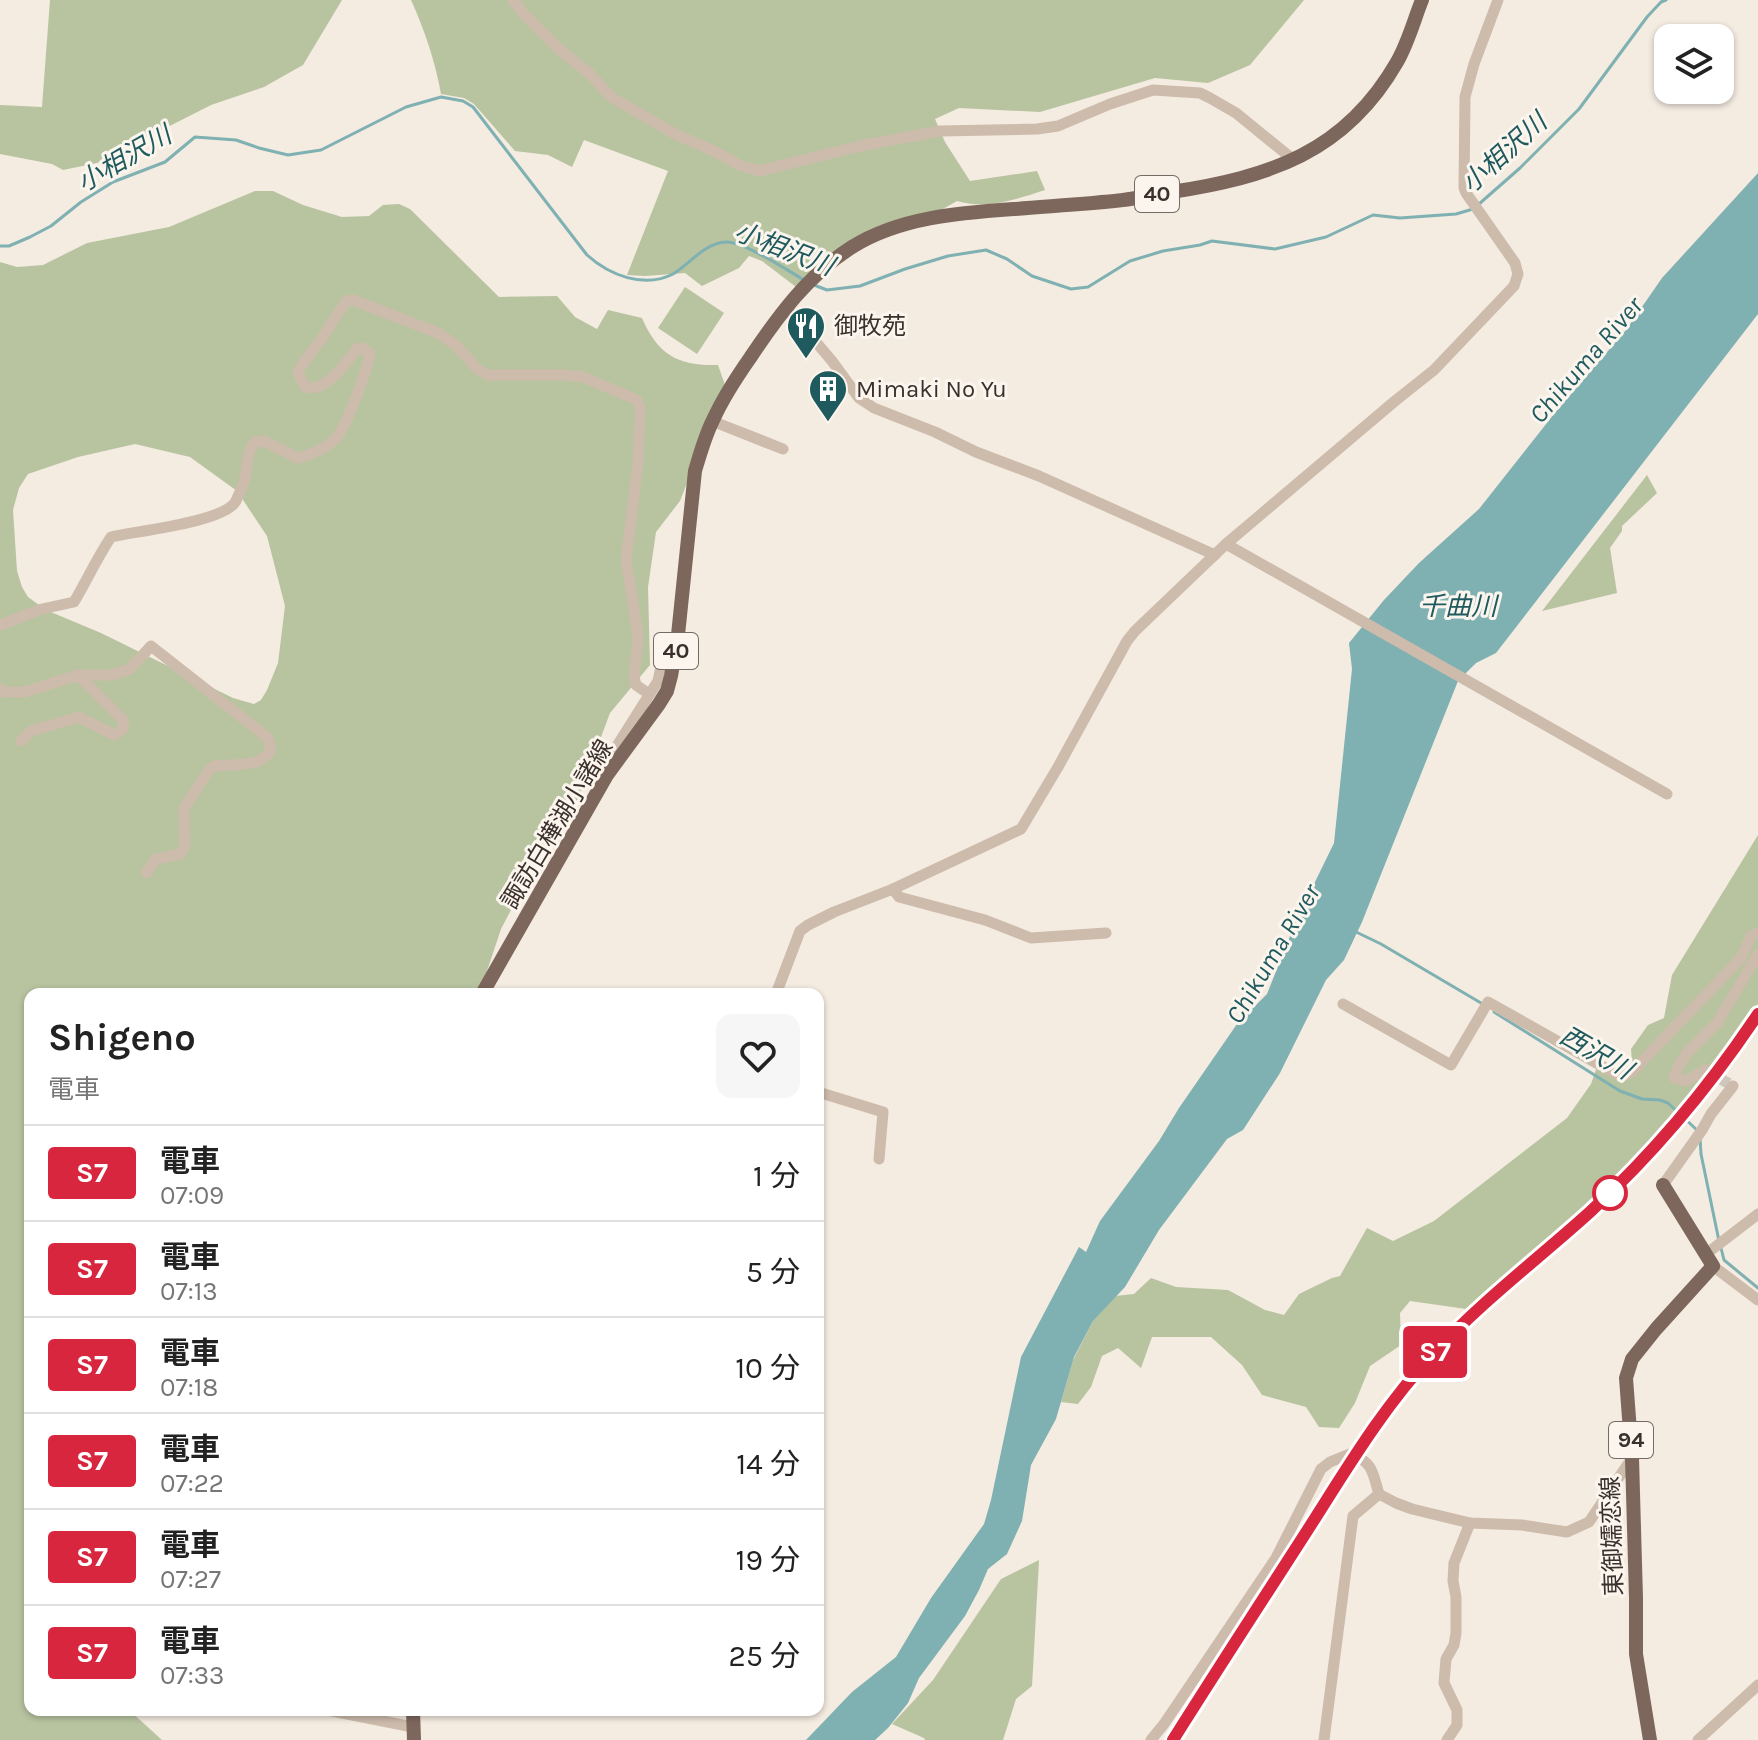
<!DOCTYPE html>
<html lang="ja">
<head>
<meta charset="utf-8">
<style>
	body { margin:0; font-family:Karla,"Noto Sans JP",sans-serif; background:#f6f6f6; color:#222; height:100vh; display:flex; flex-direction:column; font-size:30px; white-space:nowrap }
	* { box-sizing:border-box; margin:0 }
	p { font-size:26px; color:#767676 }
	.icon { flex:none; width:44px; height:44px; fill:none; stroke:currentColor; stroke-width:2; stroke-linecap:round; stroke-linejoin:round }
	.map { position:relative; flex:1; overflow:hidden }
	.drawer { position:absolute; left:24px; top:988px; width:800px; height:728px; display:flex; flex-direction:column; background:#fff; border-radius:16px; box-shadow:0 2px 6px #0004 }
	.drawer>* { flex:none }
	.badge { padding:0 16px; border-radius:6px; font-size:28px; line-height:52px }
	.buttons { position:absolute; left:1654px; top:24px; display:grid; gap:16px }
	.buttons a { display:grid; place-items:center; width:80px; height:80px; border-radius:16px; background:#fff; box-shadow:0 2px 6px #0004; font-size:40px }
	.map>.badge { position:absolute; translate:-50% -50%; box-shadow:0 0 0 4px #fff }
	.round { display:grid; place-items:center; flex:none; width:84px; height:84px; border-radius:16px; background:#f6f6f6 }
	.overview { display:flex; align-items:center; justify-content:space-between; height:136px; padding:0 24px }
	h1 { font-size:38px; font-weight:700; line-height:60px }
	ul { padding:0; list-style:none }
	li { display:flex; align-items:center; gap:24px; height:96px; padding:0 24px; border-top:2px solid #e0e0e0 }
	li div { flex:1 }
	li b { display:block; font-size:30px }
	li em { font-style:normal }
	li .badge { min-width:88px; font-weight:700; text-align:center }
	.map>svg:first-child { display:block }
</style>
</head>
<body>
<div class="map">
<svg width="1758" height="1740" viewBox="0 0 1758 1740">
	<rect width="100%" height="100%" fill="#f4ebe1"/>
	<g fill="#b8c4a0" fill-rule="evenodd">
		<path d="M50,0H342L303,65L264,87L211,105L97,163L63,170L52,164L0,154V105L42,107Z"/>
		<path d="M411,0H1304L1250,65L1208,83L1155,78L1040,112L959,108L935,119L945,142L970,181L1037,171L1045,190C1017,199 987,210 957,201L941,210L911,218L796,287L762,261L749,256L739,268L702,286L685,273L645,276L627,275L668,171L584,140L572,167L548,155L515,151L474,104L464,98L441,94C435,61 425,31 411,0Z"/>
		<path d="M255,191H273L303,205L342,217L369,216L383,205L399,204L410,209L499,297L557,296L575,317L597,329L608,310L642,318C658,355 678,366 718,365L725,385L680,501L656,532L648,587L650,665L610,713L575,807L522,889L501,929L486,974L474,994H30V1710H129L162,1740H0V262L17,267L43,265L87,243L169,227ZM135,444L190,457L237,491L267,536L285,606L278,663L267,690L261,700L254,704L233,698L101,633L46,610L28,597L22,587L17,571L13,510L19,488L28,474L78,457Z"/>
		<path d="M685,287L724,313L697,354L658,328Z"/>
		<path d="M1647,475L1657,493L1622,526V531L1610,548L1617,593L1542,611Z"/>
		<path d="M1758,835V1004L1733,1042L1670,1125L1634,1164L1589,1208L1494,1290L1473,1310L1410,1301L1400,1313L1401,1345L1370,1366L1355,1403L1339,1428L1319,1427L1306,1407L1262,1395L1242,1365L1211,1337H1152L1141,1368L1118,1348L1102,1356L1091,1387L1078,1404L1061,1402L1073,1360L1093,1321L1115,1296L1134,1294L1151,1278L1176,1287L1228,1290L1265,1310L1284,1315L1299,1294L1332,1278L1340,1276L1367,1228L1393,1241L1434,1221L1567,1118L1591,1084L1597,1067L1626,1079L1632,1063L1631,1049L1648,1025L1664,1018L1672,975Z"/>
		<path d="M1039,1560L1032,1686L1016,1699L1003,1740H925L924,1738L892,1724L933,1680L1001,1579Z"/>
	</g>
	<path fill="#7fb0b2" d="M1758,173V314L1496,653L1476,663L1458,681L1362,922L1344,960L1326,980L1280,1073L1243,1130L1227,1139L1159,1230L1125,1287L1093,1321L1074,1357L1056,1419L1031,1465L1022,1521L1007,1554L988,1569L979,1590L965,1616L919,1678L908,1703L888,1728L875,1740H806L852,1692L896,1657L931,1598L984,1524L991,1500L1021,1357L1079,1247L1086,1252L1100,1221L1159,1141L1179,1108L1237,1024L1267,994L1296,921L1334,843L1352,669L1349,643L1384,600L1419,563L1479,509L1554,414L1626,330L1662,278Z"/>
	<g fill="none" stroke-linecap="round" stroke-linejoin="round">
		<g stroke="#7fb0b2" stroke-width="3">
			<path d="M1479,204L1520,168L1579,109L1647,17L1661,2L1666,0"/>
			<path d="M0,246H9L30,237L51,226L81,202L113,182L165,162L195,137L236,140L259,148L288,155L321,150L406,107L441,97L463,101L473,107L587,255C609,275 644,289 673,274C690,264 704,243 726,242C743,241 787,270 804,280"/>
			<path d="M814,285L827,290L860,286L905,269L948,256L986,250L1007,259L1032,276L1071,289L1088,287L1130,261L1163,251L1200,245L1212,241L1275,249L1326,237L1373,215L1400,218L1456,214L1473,209"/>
			<path d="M1352,930L1381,944L1481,1003"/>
			<path d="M1494,1012L1620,1091L1642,1099L1660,1100L1668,1103L1698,1131"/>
			<path d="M1700,1138L1701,1154L1719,1241"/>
			<path d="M1721,1248L1724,1260L1758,1288"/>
		</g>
		<path stroke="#cfc6bd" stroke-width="11" stroke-dasharray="11 5.5" stroke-linecap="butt" d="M1705,1070L1733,1086"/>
		<g stroke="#cdbbac" stroke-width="11">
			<path d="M513,0L524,14L559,49L591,75L611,97L675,134L716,152L739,165L759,171L860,146L940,131L1037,129L1058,126L1110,104L1153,90L1200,93L1210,98L1236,113L1290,157L1292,161"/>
			<path d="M784,309L793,315L832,361L859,398L874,408L935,432L976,452L1039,476L1215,555"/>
			<path d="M712,421L783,449"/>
			<path d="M1226,544L1667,794"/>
			<path d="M0,625L42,609L74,602C87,580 97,558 111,537C136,531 225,522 236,501C239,493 244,485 245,477C248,464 246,453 255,442L264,441L298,458C310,455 329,447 337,437C347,424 367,371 370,354L363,348L357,349C344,364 327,393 305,387L298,373C303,360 313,351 321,340C330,327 337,313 347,301L353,300L438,333L457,346L477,369L488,375H563L583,377L637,400L640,408L638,463L626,559L638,636L634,677L636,685L649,694"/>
			<path d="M0,689L3,692H25L78,675H112L130,669L151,646L268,738L271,750C261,768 233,764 214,766L209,770L184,808L185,846L180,854L156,859L146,873"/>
			<path d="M21,741L31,731L79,717L114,735L123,729L124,721L78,675"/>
			<path d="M607,775L605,765L658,681L665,647L669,640L678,635"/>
			<path d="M893,889L899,897L985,920L1031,938L1106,933"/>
			<path d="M776,994L800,931L808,925L834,912L893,889L1021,829L1058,767L1127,641L1135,631L1226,544L1395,401L1434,370L1514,286L1518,274L1515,263L1466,193L1464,188L1465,97L1474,64L1498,0"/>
			<path d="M1343,1004L1451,1065L1488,1002L1614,1073L1621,1076L1631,1073L1741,958L1751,936L1758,933"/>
			<path d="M1705,1070L1686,1081L1674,1078L1678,1067L1686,1054L1717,1023L1758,954"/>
			<path d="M818,1092L883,1112L879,1159"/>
			<path d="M1663,1185L1702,1130L1711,1114L1733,1086"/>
			<path d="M1706,1254L1758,1214"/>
			<path d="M1713,1266L1758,1300"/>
			<path d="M327,1710L413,1727"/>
			<path d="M1151,1740L1164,1724L1276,1558L1321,1469L1330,1462L1352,1453C1374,1465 1372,1471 1379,1494L1396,1503L1412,1509L1470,1523L1522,1525L1567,1532L1589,1522L1632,1458"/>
			<path d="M1324,1740L1353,1516L1379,1494"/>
			<path d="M1447,1740L1457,1725V1710L1444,1683L1446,1659L1454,1645L1456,1633V1597L1453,1581L1454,1563L1470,1523"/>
			<path d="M1698,1740L1758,1685"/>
		</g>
		<g stroke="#7d675c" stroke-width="14">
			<path d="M482,994L607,775L659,704L667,691L671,676L678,635L695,471C700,454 705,436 713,420C723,398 736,378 750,358C778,316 808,275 852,247C900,217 959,213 1015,209C1051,206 1087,204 1123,200C1139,198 1155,194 1171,192C1269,177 1345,153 1397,62C1408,43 1414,20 1422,0"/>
			<path d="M413,1710L414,1740"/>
			<path d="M1650,1740L1636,1654V1598L1632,1458L1626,1378L1632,1359L1656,1329L1713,1266L1663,1185"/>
		</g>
		<path stroke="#3b302b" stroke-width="3" stroke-dasharray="2 6" stroke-linecap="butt" d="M1173,1740C1218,1669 1264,1597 1310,1526C1348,1467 1385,1405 1433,1354C1481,1302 1538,1259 1590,1212C1654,1153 1710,1086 1758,1014"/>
	</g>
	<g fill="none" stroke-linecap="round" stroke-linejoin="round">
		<g stroke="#fff" stroke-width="18">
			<path id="line" d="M1173,1740C1217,1670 1262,1601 1307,1531C1346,1470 1383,1407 1433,1354C1481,1302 1538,1259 1590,1212C1654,1153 1710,1086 1758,1014"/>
		</g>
		<use href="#line" stroke="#d7263d" stroke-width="12"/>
	</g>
	<defs>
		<g id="restaurant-pin" transform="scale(2)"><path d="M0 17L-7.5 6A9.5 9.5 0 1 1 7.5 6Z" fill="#1f5a5e" stroke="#fbf5ee"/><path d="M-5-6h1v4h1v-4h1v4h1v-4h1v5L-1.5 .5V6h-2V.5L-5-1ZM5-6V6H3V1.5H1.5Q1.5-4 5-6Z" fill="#fff"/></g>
		<g id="building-pin" transform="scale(2)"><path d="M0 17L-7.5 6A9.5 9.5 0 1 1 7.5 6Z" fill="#1f5a5e" stroke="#fbf5ee"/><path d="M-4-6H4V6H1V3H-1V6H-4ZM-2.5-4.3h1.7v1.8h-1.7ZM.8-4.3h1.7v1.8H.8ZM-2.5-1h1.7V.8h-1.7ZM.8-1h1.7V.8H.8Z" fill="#fff"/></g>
	</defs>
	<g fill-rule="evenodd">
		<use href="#restaurant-pin" x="806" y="326"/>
		<use href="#building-pin" x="828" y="389"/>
	</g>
	<circle fill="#fff" stroke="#d7263d" stroke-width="4" cx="1610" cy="1193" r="16"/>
	<g text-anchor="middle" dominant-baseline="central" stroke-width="6" stroke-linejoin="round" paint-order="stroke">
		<g fill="#fbf5ee" stroke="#756b66" stroke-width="2">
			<rect x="1135" y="176" width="44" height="36" rx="6"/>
			<rect x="654" y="633" width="44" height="36" rx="6"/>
			<rect x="1609" y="1422" width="44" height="36" rx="6"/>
		</g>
		<g font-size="22" font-weight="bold" fill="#3b302b">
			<text x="1157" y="194">40</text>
			<text x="676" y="651">40</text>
			<text x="1631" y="1440">94</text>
		</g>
		<g font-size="24" fill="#3b302b" stroke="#fbf5ee" text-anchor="start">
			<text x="834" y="326">御牧苑</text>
			<text x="856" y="389">Mimaki No Yu</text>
		</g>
		<g font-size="24" fill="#3b302b" stroke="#fbf5ee">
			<text transform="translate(557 824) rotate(-59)">諏訪白樺湖小諸線</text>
			<text transform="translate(1612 1536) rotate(-92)">東御嬬恋線</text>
		</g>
		<g font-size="26" font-style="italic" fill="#1f5a5e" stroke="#fbf5ee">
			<text transform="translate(1504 153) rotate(-42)">小相沢川</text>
			<text transform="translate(124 159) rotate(-30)">小相沢川</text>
			<text transform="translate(784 249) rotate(21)">小相沢川</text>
			<text transform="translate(1586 360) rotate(-49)">Chikuma River</text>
			<text x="1458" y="606">千曲川</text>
			<text transform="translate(1273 954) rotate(-59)">Chikuma River</text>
			<text transform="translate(1596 1053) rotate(30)">西沢川</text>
		</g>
	</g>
</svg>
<div class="buttons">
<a><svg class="icon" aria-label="layers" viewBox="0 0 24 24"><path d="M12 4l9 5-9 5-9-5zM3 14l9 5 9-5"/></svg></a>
</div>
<b class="badge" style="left:1435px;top:1352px;background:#d7263d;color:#fff">S7</b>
<section class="drawer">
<div class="overview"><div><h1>Shigeno</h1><p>電車</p></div><a class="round"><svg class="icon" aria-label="heart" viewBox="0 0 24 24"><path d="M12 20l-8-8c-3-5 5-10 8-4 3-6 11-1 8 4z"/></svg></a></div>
<ul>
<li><span class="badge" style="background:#d7263d;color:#fff">S7</span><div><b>電車</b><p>07:09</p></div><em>1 分</em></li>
<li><span class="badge" style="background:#d7263d;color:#fff">S7</span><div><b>電車</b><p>07:13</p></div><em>5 分</em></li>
<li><span class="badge" style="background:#d7263d;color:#fff">S7</span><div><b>電車</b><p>07:18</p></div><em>10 分</em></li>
<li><span class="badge" style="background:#d7263d;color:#fff">S7</span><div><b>電車</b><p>07:22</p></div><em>14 分</em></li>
<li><span class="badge" style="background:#d7263d;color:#fff">S7</span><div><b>電車</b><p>07:27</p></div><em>19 分</em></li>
<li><span class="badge" style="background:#d7263d;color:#fff">S7</span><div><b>電車</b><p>07:33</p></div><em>25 分</em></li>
</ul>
</section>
</div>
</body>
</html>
